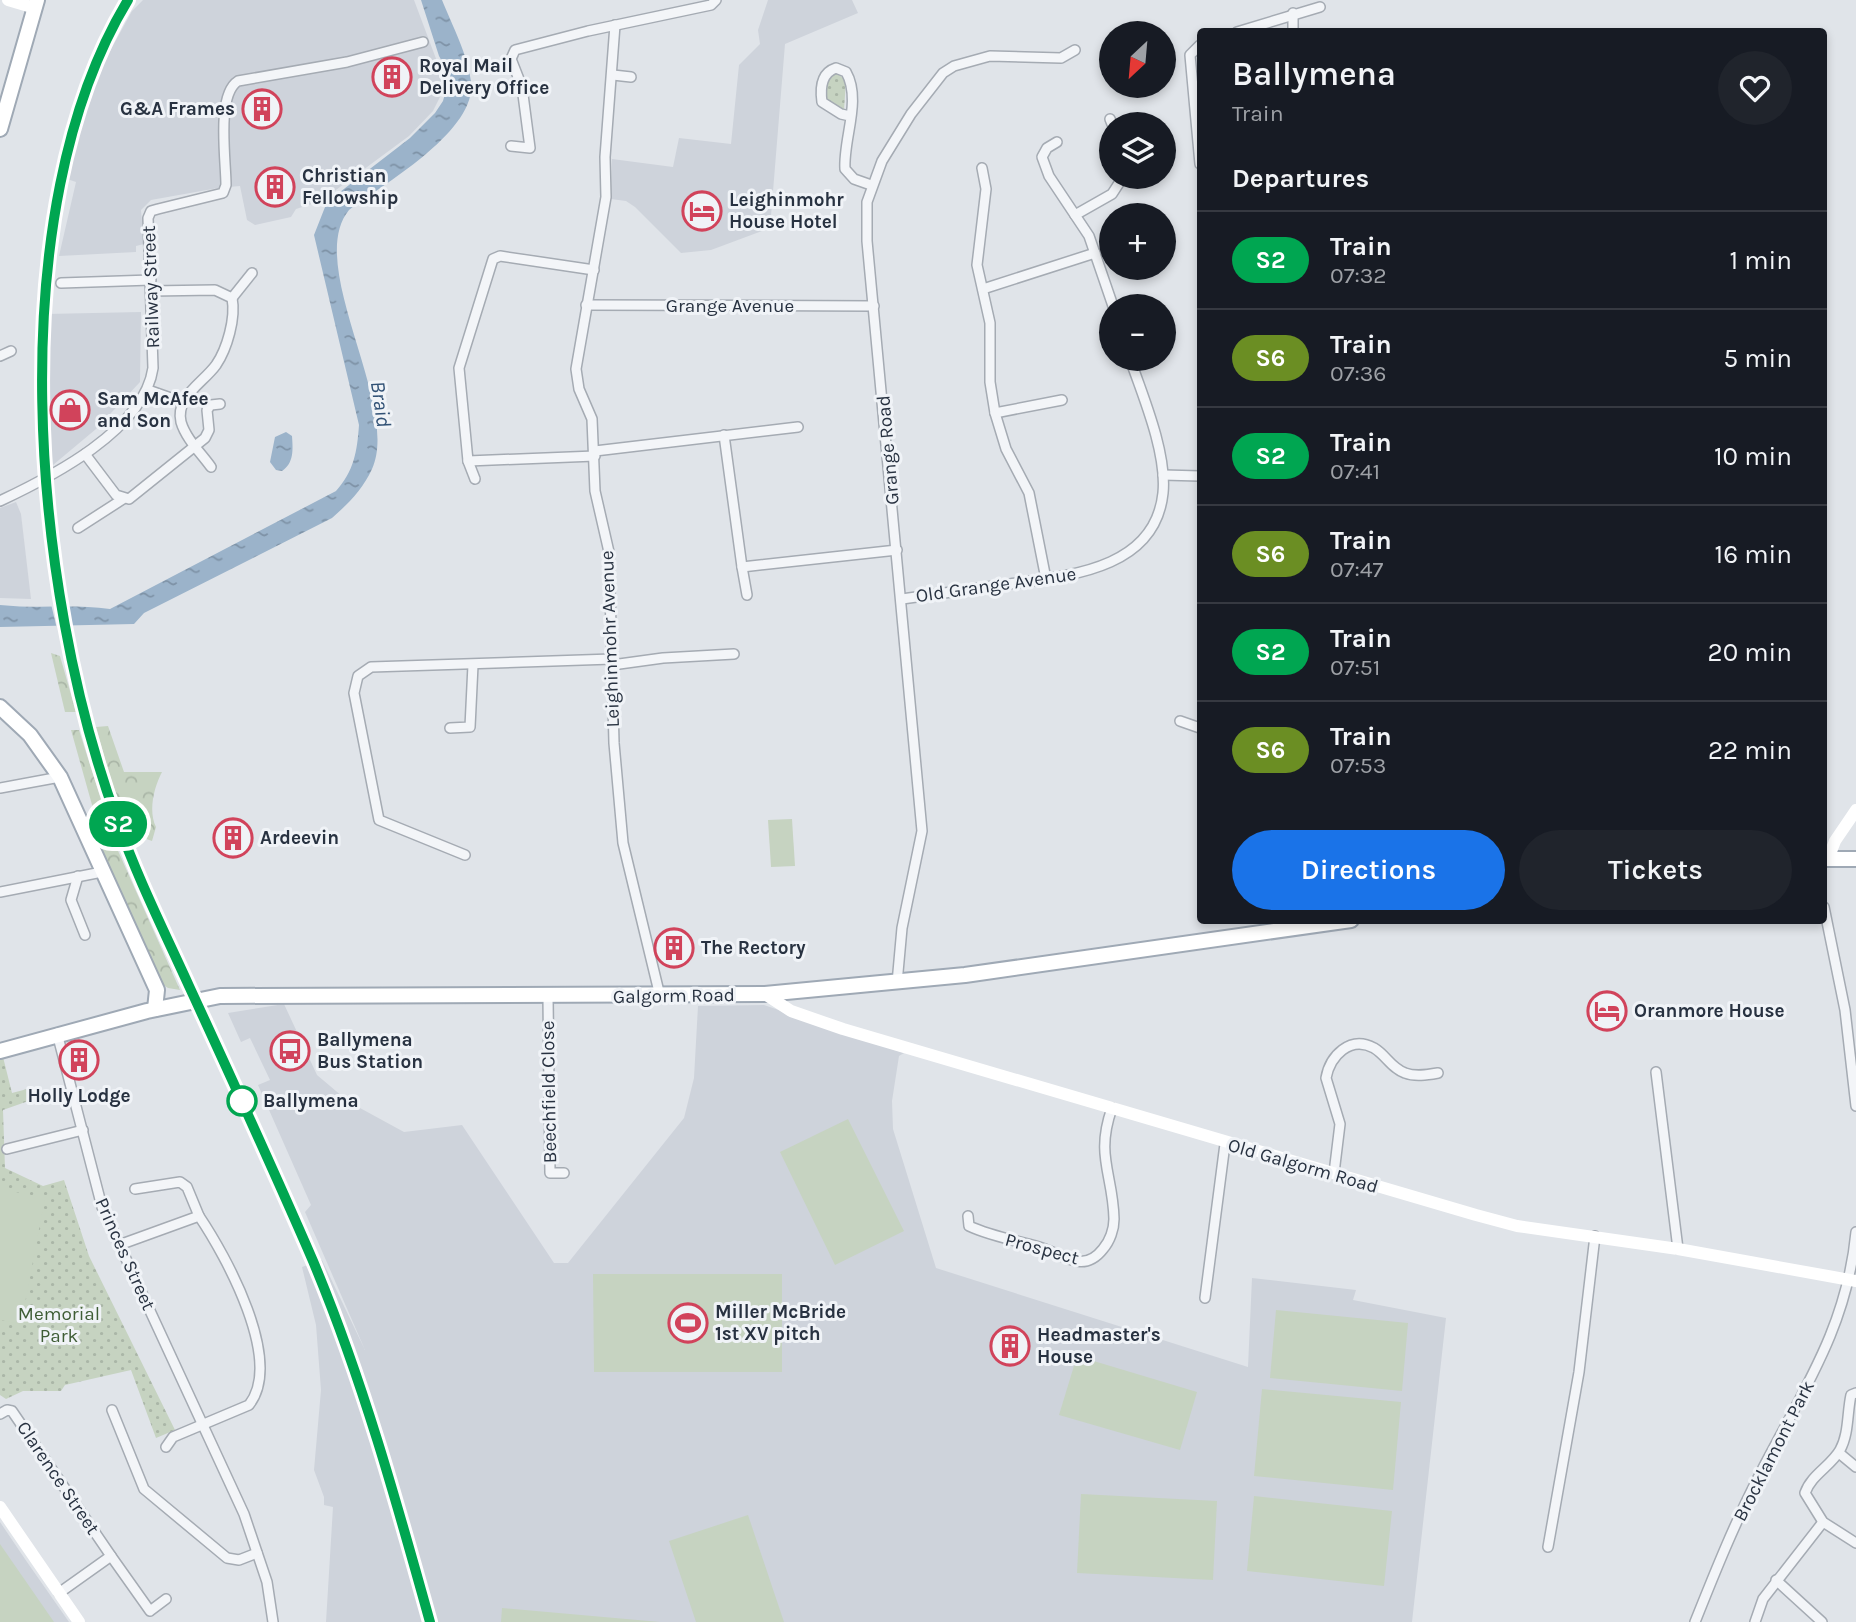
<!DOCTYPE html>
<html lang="en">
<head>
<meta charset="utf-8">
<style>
	body { margin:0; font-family:Karla,sans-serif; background:#20242c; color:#f1f3f6; height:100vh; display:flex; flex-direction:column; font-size:26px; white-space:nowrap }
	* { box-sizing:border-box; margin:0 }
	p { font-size:23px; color:#9ea1a6 }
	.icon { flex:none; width:38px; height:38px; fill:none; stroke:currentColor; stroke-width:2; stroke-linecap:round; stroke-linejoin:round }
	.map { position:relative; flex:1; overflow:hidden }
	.details { position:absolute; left:1197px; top:28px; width:630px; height:896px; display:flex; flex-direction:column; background:#171b24; border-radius:7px; box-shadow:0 4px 10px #0003 }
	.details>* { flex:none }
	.badge { padding:0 14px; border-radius:23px; font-size:24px; line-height:46px }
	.needle { width:46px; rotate:206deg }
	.buttons { position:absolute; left:1099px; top:21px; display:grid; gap:14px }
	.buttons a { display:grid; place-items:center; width:77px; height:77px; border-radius:50%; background:#171b24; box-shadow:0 4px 10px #0003; font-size:35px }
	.map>.badge { position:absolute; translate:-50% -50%; box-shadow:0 0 0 4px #fff }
	h2 { padding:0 35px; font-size:26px; line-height:63px }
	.round { display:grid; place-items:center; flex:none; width:74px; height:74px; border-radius:37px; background:#20242c }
	.head { display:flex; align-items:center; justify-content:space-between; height:119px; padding:0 35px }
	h1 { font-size:33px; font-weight:600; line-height:52px }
	.button { display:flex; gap:14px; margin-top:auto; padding:14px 35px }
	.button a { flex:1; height:80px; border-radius:42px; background:#1a73e8; color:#fff; font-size:28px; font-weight:600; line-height:80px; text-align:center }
	.button a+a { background:#20242c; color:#f1f3f6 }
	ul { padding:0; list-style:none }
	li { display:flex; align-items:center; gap:21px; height:98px; padding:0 35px; border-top:2px solid #363941 }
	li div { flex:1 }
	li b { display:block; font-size:26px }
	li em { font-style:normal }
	li .badge { min-width:77px; font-weight:700; text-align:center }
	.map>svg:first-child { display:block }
</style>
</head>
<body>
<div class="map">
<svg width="1856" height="1622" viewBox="0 0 1856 1622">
	<defs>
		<pattern id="grass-dots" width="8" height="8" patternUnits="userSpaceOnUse" patternTransform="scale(1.75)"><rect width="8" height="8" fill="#c6d3c1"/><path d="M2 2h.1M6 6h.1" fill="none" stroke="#aab6a7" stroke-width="1.8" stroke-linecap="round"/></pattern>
		<pattern id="forest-crowns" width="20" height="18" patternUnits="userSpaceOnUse" patternTransform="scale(1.75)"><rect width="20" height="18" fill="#c6d3c1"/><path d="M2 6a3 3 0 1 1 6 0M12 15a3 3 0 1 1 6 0" fill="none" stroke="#aab6a7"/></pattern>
		<pattern id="water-ripples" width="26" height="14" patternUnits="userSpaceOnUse" patternTransform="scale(1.75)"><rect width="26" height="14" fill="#9bb3ca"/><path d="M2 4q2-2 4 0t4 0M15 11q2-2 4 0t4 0" fill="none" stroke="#7e92a6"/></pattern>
	</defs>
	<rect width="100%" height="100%" fill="#e0e4e9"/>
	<g fill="#ced3db">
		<path d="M143,0H414L441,72V95L433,111L409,136L321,201L296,209L291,217L255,225L247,220L240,186L218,188L151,200L141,210L144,244L136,246V252L59,256L76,182L58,176L93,82L132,11Z"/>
		<path d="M768,0H852L858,13L785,44L770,228L711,250L681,253L635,207L626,201L611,199L612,159L673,167L679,138L731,144L739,65L760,44L758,30Z"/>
		<path d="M141,312L140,382L96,429L47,470L43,421L46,314Z"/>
		<path d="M16,502L21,514L31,599L0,598V508Z"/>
		<path d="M284,1004L317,1075L349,1102L404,1132L462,1125L554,1263H568L684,1118L694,1078L698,1006L764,1005L904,1053L899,1056L892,1101L893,1129L936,1268L1248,1367L1252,1278L1356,1290L1353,1300L1446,1318L1412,1622H326L333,1507L324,1505V1497L314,1470L321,1390L316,1325L302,1267L322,1260L365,1350L305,1212L311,1205L258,1085L270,1080L250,1038L241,1042L228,1013Z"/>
		<path d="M0,1522L27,1562L69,1622H0Z"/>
	</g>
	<g fill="url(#grass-dots)">
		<path d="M836,72L846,81L844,110L826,100L824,92L830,75Z"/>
		<path d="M0,1057H3L12,1093L31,1088L34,1099L3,1110L5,1168L43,1186L64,1180L89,1256L175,1430L156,1438L131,1370L65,1385L61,1391H23L6,1399L0,1395Z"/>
	</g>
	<g fill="url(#forest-crowns)">
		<path d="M51,653L60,656L76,712H65Z"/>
		<path d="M108,726L124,772H162C154,787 148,811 156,827L152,841C120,832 105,756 96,727Z"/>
		<path d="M71,730H79L115,844L180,990L168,988L162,984L91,831L96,819Z"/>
	</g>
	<g fill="#c6d3c1">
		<path d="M792,819L795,866L771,867L768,820Z"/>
		<path d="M848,1119L904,1231L835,1265L780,1152Z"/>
		<path d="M0,1189L45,1198L21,1324L0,1320Z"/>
		<path d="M593,1274H782V1372H594Z"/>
		<path d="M1276,1310L1408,1323L1402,1391L1270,1378Z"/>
		<path d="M1077,1356L1197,1392L1180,1450L1059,1415Z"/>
		<path d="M1262,1389L1401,1402L1393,1490L1254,1476Z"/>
		<path d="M1081,1494L1217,1501L1213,1580L1077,1573Z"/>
		<path d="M1254,1496L1392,1511L1384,1586L1247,1571Z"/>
		<path d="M748,1515L784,1622H696L669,1541Z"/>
		<path d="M0,1544L54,1622H0Z"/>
		<path d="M502,1608L660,1622H501Z"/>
	</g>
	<g fill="url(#water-ripples)">
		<path d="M421,0H442C452,25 468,55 471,82C477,131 384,184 349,210C304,265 401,405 372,469C363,489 348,504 332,518L144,613L134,624L0,627V605C37,609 74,604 110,609L336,491C354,471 357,452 359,425L314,235L327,202L410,138L435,113L443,101L450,76L439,56Z"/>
		<path d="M286,432L292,436C293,450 294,463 282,471L276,470L270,462L275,437Z"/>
	</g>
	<path fill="#e0e4e9" d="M51,604H65L71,629H57Z"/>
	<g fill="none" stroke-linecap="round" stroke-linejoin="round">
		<g stroke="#a5abb3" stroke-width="12">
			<g id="street">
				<path d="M1293,13V32"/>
				<path d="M615,25L605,157L606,197L576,369L579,389L592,419L595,491L609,552L614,743L623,843L660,996"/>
				<path d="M1237,32L1320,7"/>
				<path d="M1200,45L1190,55L1200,164"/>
				<path d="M613,75L631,77"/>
				<path d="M850,116L841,114L822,102C820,88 821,73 836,68L846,72C862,100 843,139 845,169L854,179L871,185"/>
				<path d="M1110,119L1112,124"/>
				<path d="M1057,142L1047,148L1042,157L1049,176L1075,215L1112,194L1123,177"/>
				<path d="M511,146L530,148L522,87L511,59L515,50L588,31L711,5L716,0"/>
				<path d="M982,168L986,189L977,265L990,323V382L995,413L1006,449L1029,493L1046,579"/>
				<path d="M1075,215L1089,236L1113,306"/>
				<path d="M594,270L500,256L493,259L459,368L468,461L595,456"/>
				<path d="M61,283L151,280"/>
				<path d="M983,289L1095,253"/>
				<path d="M151,291L215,290L232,298C236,318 227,349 216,365C203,383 175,397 181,422C186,439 201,453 211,467"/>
				<path d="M232,298L252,273"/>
				<path d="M586,305L874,306"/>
				<path d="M0,356L11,351"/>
				<path d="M148,390L182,402"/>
				<path d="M995,413L1062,400"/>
				<path d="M724,435L742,567L897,550"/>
				<path d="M595,451L798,427"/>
				<path d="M85,454L116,495L129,499L205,438L209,430L207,410L211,405L220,404"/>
				<path d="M468,461L475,479"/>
				<path d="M1163,475L1200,476"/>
				<path d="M0,501C51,477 144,430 153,368L148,218L151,211L158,209L223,193L226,185C226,160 216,95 238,81L347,62L423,42"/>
				<path d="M78,528L123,499"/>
				<path d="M742,567L747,595"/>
				<path d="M902,599C937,594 973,589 1008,584C1067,576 1155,570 1163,493C1167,453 1143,396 1130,359"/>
				<path d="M612,665L663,658L734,654"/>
				<path d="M1180,721L1200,728"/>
				<path d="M450,728L470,727L473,665"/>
				<path d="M0,788L60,777"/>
				<path d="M465,855L379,820L354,693L358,676L371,667L612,659"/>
				<path d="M78,876L71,900L85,935"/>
				<path d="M0,892L102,872"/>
				<path d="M1824,907L1845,1010L1856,1106"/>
				<path d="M897,983L902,928L922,831L867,241V202L882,161L911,114L943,73L954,66L990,56L1061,58L1075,50"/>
				<path d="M548,997L550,1173H564"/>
				<path d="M57,1033L102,1207L244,1514L267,1582L273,1622"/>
				<path d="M1656,1072L1678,1249"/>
				<path d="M7,1149L83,1130"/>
				<path d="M1334,1173L1340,1124L1326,1078C1330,1056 1350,1035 1374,1048C1386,1055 1391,1068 1405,1073C1415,1077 1427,1075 1438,1073"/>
				<path d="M135,1189L180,1182L187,1187L199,1216"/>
				<path d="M968,1216L969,1226C991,1236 1013,1240 1036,1246C1061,1252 1082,1276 1103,1249C1110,1241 1114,1229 1114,1219C1113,1174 1095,1156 1112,1108"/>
				<path d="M119,1245L199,1216C226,1256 284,1361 249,1405L173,1437L166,1447"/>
				<path d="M1205,1298L1225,1144"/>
				<path d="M1856,1393L1851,1395C1847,1413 1849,1434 1840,1450C1831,1466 1811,1475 1805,1493L1823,1522L1856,1543"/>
				<path d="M112,1410L144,1489L227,1558L239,1560L257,1553"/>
				<path d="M0,1414L7,1410L12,1411L111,1556L59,1593"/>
				<path d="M1839,1453L1856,1467"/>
				<path d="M1548,1547L1579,1372L1595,1236"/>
				<path d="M111,1556L150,1611L166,1599"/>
				<path d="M1776,1580L1822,1622"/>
				<path d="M1695,1622C1715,1572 1735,1522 1760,1474C1802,1392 1847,1328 1856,1232"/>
				<path d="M1755,1622L1763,1599L1823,1522"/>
			</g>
		</g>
		<g stroke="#9fa9b5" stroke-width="18">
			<g id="primary">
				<path d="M0,129L37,0"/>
				<path d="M0,707L30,735L60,777L157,990L155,1009"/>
				<path d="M1824,859H1856"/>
				<path d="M0,1051L147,1011L220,996L765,994L965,975L1351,920"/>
			</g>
		</g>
		<use href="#street" stroke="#f3f5f8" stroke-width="9"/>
		<g stroke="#fff" stroke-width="12">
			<path d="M8,0L35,8"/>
			<path d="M1828,859L1835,841L1856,810"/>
			<path d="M765,994L791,1011L843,1029L1476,1215L1517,1226L1678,1249L1856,1281"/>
			<path d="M0,1507L79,1622"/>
		</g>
		<use href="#primary" stroke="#fff" stroke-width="14"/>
		<path stroke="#798493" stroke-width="2.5" stroke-dasharray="3.5 7" stroke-linecap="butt" d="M128,0C0,211 31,586 117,820C139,882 169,942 196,1002C236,1088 276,1174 313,1261C362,1378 396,1500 430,1622"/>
	</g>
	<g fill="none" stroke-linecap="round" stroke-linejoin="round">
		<g stroke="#fff" stroke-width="16">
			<path id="line" d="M128,0C0,211 31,586 117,820C137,877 164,931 189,986C231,1077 273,1169 313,1261C362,1378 396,1500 430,1622"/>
		</g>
		<use href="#line" stroke="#00a651" stroke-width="10"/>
	</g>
	<defs>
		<g id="building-ring" transform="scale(2.0125)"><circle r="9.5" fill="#f0f3f7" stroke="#d1435b" stroke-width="1.5"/><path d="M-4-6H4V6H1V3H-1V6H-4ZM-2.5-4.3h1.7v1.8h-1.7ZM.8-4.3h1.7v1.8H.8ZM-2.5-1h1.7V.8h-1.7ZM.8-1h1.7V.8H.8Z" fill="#d1435b"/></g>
		<g id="hotel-ring" transform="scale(2.0125)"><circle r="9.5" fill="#f0f3f7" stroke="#d1435b" stroke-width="1.5"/><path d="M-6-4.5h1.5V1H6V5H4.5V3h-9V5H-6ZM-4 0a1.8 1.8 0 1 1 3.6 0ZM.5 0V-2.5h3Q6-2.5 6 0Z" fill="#d1435b"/></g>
		<g id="shop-ring" transform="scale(2.0125)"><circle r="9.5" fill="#f0f3f7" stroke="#d1435b" stroke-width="1.5"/><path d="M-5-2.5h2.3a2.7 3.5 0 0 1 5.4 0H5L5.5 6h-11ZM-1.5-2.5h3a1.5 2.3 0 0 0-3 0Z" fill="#d1435b"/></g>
		<g id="bus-ring" transform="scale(2.0125)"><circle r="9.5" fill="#f0f3f7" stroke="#d1435b" stroke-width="1.5"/><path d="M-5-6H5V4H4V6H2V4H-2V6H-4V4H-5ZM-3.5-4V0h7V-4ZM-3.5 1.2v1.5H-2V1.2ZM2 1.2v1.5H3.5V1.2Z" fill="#d1435b"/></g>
		<g id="stadium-ring" transform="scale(2.0125)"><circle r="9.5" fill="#f0f3f7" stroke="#d1435b" stroke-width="1.5"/><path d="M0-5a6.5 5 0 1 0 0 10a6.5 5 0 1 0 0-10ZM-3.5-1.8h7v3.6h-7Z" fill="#d1435b"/></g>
	</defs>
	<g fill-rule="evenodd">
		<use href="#building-ring" x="392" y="77"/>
		<use href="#building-ring" x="262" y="109"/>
		<use href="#building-ring" x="275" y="187"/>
		<use href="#hotel-ring" x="702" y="211"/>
		<use href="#shop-ring" x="70" y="410"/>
		<use href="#building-ring" x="233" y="838"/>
		<use href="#building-ring" x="674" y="948"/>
		<use href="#hotel-ring" x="1607" y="1011"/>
		<use href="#bus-ring" x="290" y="1051"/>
		<use href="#building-ring" x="79" y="1060"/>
		<use href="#stadium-ring" x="688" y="1323"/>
		<use href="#building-ring" x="1010" y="1346"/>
	</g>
	<circle fill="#fff" stroke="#00a651" stroke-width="3.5" cx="242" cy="1101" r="14"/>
	<g text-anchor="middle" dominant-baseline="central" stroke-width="6" stroke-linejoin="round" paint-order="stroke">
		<g font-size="19" font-weight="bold" fill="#283241" stroke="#f0f3f7" text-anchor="start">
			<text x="419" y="66">Royal Mail<tspan x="419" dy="22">Delivery Office</tspan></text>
			<text x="235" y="109" text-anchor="end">G&amp;A Frames</text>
			<text x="302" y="176">Christian<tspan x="302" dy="22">Fellowship</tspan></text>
			<text x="729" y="200">Leighinmohr<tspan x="729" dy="22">House Hotel</tspan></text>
			<text x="97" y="399">Sam McAfee<tspan x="97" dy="22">and Son</tspan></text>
			<text x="260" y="838">Ardeevin</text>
			<text x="701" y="948">The Rectory</text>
			<text x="1634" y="1011">Oranmore House</text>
			<text x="317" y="1040">Ballymena<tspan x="317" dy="22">Bus Station</tspan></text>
			<text x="79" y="1096" text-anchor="middle">Holly Lodge</text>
			<text x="715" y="1312">Miller McBride<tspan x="715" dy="22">1st XV pitch</tspan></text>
			<text x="1037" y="1335">Headmaster's<tspan x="1037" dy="22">House</tspan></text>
		</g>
		<g font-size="19" fill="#283241" stroke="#f0f3f7">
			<text transform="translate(151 287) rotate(-92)">Railway Street</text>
			<text x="730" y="306">Grange Avenue</text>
			<text transform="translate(888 450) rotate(-95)">Grange Road</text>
			<text transform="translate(996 585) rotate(-8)">Old Grange Avenue</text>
			<text transform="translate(610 639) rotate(-92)">Leighinmohr Avenue</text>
			<text transform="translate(674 996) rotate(-1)">Galgorm Road</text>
			<text transform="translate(549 1092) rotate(-91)">Beechfield Close</text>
			<text transform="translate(1303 1166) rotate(16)">Old Galgorm Road</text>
			<text transform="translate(1042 1249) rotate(15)">Prospect</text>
			<text transform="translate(125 1254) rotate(66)">Princes Street</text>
			<text transform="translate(1774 1451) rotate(-63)">Brocklamont Park</text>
			<text transform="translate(58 1478) rotate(56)">Clarence Street</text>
		</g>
		<g font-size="19" font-weight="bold" fill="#283241" stroke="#f0f3f7" text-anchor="start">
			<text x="263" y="1101">Ballymena</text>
		</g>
		<g font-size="19" fill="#3e5d35" stroke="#f0f3f7">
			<text x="59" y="1314">Memorial<tspan x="59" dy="22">Park</tspan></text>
		</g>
		<g font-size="21" font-style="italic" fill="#325276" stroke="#f0f3f7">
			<text transform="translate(381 404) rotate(82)">Braid</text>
		</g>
	</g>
</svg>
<div class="buttons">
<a><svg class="needle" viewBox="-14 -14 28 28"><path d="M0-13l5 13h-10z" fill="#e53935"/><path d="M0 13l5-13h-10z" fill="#9ea1a6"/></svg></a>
<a><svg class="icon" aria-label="layers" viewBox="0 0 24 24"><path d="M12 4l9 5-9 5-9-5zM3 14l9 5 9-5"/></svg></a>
<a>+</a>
<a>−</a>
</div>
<b class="badge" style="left:118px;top:824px;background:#00a651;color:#fff">S2</b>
<section class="details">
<div class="head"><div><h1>Ballymena</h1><p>Train</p></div><a class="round"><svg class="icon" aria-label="heart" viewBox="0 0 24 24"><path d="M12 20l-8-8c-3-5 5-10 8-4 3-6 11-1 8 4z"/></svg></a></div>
<h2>Departures</h2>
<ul>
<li><span class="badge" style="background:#00a651;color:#fff">S2</span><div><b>Train</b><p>07:32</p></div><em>1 min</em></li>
<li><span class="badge" style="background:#6b8e23;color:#fff">S6</span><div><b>Train</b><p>07:36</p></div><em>5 min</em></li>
<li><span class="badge" style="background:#00a651;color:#fff">S2</span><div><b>Train</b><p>07:41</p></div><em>10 min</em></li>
<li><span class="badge" style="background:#6b8e23;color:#fff">S6</span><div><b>Train</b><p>07:47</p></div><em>16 min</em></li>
<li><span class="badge" style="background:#00a651;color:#fff">S2</span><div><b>Train</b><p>07:51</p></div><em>20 min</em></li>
<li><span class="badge" style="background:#6b8e23;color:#fff">S6</span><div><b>Train</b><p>07:53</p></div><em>22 min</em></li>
</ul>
<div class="button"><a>Directions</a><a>Tickets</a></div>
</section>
</div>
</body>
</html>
